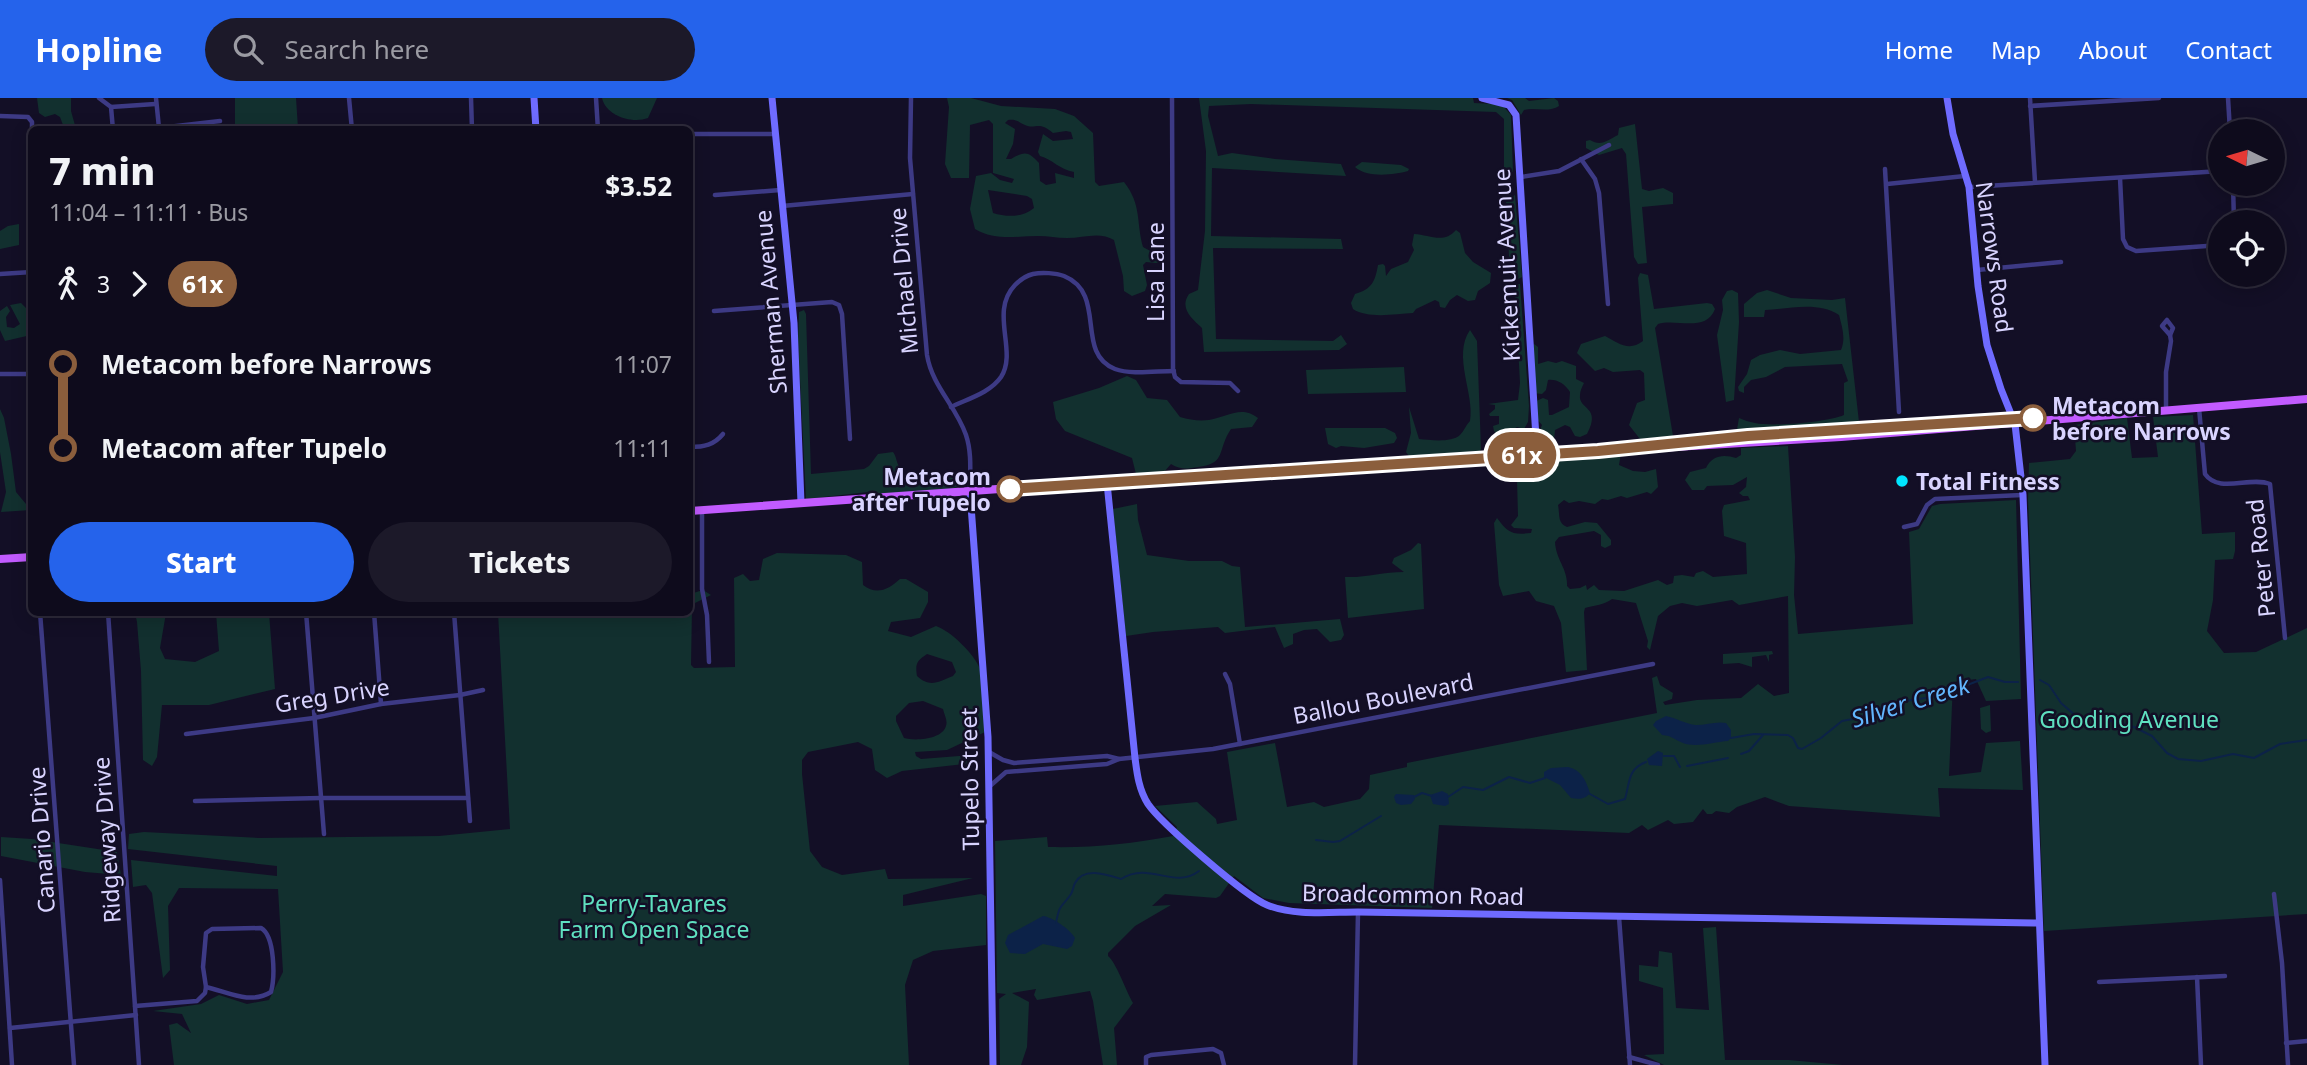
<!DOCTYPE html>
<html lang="en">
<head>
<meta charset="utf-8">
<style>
	body { margin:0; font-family:"Noto Sans",sans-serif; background:#1c1929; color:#f1f3f6; height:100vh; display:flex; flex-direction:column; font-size:26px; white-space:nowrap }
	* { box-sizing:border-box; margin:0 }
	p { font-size:23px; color:#9b9ba3 }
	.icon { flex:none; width:38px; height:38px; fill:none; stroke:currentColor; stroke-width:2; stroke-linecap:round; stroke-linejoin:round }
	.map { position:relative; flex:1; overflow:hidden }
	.sheet { position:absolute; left:28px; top:28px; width:665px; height:490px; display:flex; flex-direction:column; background:#0e0b1c; border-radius:10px; box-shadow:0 4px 18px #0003,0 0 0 2px #2e2b3b }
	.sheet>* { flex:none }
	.badge { padding:0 14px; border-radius:23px; font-size:24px; line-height:46px }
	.needle { width:46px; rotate:275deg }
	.fabs { position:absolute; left:2208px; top:21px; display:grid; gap:14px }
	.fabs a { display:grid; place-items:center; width:77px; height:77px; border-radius:50%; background:#0e0b1c; box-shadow:0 4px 18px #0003,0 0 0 2px #2e2b3b; font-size:35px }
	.map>.badge { position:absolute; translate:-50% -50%; box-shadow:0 0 0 4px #fff }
	.legs { display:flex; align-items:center; gap:10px; height:77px; padding:0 21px; font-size:23px }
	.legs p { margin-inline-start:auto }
	.headline { display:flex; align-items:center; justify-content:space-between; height:119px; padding:0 21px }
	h1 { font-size:38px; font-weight:800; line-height:52px }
	.button { display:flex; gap:14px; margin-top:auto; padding:14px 21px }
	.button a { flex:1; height:80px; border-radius:42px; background:#2563eb; color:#fff; font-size:28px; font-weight:800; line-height:80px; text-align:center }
	.button a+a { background:#1c1929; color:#f1f3f6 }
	ul { padding:0 21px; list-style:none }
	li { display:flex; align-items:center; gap:24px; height:84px; font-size:26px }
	li i { display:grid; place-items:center; width:10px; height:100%; margin:0 9px; background:currentColor }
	li i::after { content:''; width:18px; height:18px; margin:-9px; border:5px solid; border-radius:50%; background:#0e0b1c }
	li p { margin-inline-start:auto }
	li:first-child i { background:linear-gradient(#0000 50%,currentColor 0) }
	li:last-child i { background:linear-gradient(currentColor 50%,#0000 0) }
	header { display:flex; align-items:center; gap:42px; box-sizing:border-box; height:98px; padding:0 35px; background:#2563eb; color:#fff }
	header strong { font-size:33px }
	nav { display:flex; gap:38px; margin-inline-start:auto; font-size:24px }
	.search { width:490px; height:63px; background:#1c1929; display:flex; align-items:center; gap:18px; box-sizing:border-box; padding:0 24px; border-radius:38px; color:#9b9ba3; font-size:26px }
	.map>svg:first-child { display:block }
</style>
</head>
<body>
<header>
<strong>Hopline</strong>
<div class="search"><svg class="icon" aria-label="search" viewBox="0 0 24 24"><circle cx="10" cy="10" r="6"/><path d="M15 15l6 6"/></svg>Search here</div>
<nav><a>Home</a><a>Map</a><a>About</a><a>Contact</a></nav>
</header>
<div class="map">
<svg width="2307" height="967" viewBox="0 0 2307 967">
	<rect width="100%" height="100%" fill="#130f26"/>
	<g fill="#12302f" fill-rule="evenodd">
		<path d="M37,0H71V13L76,31H59L63,27L60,19L55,16L45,19L39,15Z"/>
		<path d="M235,0H296L298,30L273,29L272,31H235Z"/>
		<path d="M602,0H657L648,20C632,26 606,18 602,0Z"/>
		<path d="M947,0H971L1001,8L1055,11L1074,18L1093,35L1095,84L1099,88L1124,84C1142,107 1136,124 1143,149L1161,159V164L1156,165L1146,164L1143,167L1147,187L1145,193L1132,198L1124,193L1123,178L1114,142C1100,133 1083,140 1067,140C1057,140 1048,138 1039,138C1017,138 995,143 975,131L970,111L976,78L991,75L1000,82L1012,85L1014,81L993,75V26L989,22L970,27L969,80H951L945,66L949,9ZM1008,22C1017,21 1018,24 1025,27C1036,32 1038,22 1053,35L1066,33L1071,34L1073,41L1053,43L1043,36L1038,54L1040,58C1052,61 1060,72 1074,74V80L1055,75L1056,85L1046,87L1040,83L1039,65C1028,53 1025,53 1011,61H1006L1013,46L1015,31L1005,25ZM988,92L1027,98L1032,101L1034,110C1022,120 1006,119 993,115Z"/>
		<path d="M1199,0H1473L1474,5L1494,6L1504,9L1511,17L1513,74H1504V21L1496,14L1251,6L1209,8L1208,18L1218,58L1232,55L1275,61L1341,66L1346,78L1212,70L1211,138L1341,141L1343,151L1213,150L1216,241L1333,243L1341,237L1347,246L1339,252L1204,254L1202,230C1192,221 1179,210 1189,196L1198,192L1205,133L1206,53Z"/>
		<path d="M1507,0H1525L1529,3L1554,0L1558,3L1559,8C1549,15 1535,9 1524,12L1521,17L1512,2Z"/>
		<path d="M1635,26L1642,91L1649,93L1663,90L1673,95V106L1642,109L1647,165L1638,166L1634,159L1626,56L1622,50L1599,57L1586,50V43L1590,42C1601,49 1608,42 1618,37L1619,30Z"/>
		<path d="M1362,64L1401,67L1409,71L1408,73C1393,77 1367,80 1355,69Z"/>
		<path d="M1515,97L1522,179L1518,181L1513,180L1510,176L1506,103Z"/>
		<path d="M19,126V147L0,151V133L8,128Z"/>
		<path d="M1456,132L1460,135L1465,155L1473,164L1491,175L1490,185L1478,193L1475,202L1468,203L1457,197L1450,202L1445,210L1440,209L1439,204L1435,202L1416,211L1413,215C1395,216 1368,221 1353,211L1351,205L1355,196C1372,191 1375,184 1378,167L1383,166L1385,168L1386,178L1391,171L1408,164L1414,152L1412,147L1414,136C1430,137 1444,146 1456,132Z"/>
		<path d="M1640,175L1648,177L1654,211L1707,205L1712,206L1715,211C1706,235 1676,220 1658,226L1655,230L1673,338L1640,341L1629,327L1637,305L1645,302L1644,275L1640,272L1613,274L1604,270L1595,273L1577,255L1581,246L1605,238C1618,245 1629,254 1643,243L1638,180Z"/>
		<path d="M1517,186H1520L1529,308L1528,324L1524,331L1517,329L1499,339L1494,333L1493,328L1499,326V318H1490L1489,316L1495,311V307L1488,306L1518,302L1520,285L1515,194Z"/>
		<path d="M1732,192L1738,195L1739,224L1734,302L1726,304L1717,237L1723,212L1722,202L1727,193Z"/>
		<path d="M1767,192L1791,200L1832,202L1845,200L1859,324L1794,331L1792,334L1736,337L1739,320C1744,322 1749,324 1755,325C1773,329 1828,324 1844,317V285L1848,283L1842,266L1785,269L1766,279L1751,282L1744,289V295L1739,293L1738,289L1747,276L1751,262L1760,257L1780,252L1800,256L1841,252C1846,240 1842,229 1839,217C1818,203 1789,211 1765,212L1764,219H1744V206L1757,195Z"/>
		<path d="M21,205L26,210H31V237L5,243L0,232V213L7,208L10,213L6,219L7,229L14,230L20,226L10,207Z"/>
		<path d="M804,212L806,216L811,376L864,371L869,368L878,356L893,354C897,359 896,365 900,370C907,382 929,385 942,382C950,380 956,375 964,376L963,386L949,392L888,397L868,394L806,401L798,241L799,214Z"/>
		<path d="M1470,232L1477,243L1481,351L1480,353L1409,358L1406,354L1411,335L1409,309L1419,341C1430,342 1451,345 1460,337C1464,333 1466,327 1470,323C1475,296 1452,258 1470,232Z"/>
		<path d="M1534,246L1538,249V266L1548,263L1556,265L1562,263L1576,268V281L1584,285C1582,289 1580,293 1580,297C1578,312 1602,308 1587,336L1580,339L1575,338L1570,329L1565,327L1555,332L1554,342L1548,351L1539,347L1537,339L1542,327L1536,320L1532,305L1543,300L1548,302L1549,317H1552L1569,309L1570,294C1565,286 1557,281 1548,282L1546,292L1542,296L1533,295L1528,249Z"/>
		<path d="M1404,269L1406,294L1308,296L1306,272Z"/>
		<path d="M1127,278L1136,282L1147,300L1167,302L1180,319C1190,322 1199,323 1209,322C1228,319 1241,307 1258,320L1252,329L1231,331C1217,351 1227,366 1198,369C1187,371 1181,372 1171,366L1164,374L1136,376L1132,360L1065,333L1056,321L1053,304L1099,290Z"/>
		<path d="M0,311L4,320L11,356L16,394L31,412L1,414L6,394L0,354Z"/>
		<path d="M2193,317L2202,436L2235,434V453L2233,461L2215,462L2213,502L2207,533L2224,555L2256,554L2307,530V816L2044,833L2028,402L2029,365L2070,361L2076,353L2074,327L2127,320L2132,360L2158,359L2153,319Z"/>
		<path d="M1325,330H1385L1395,335L1397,340L1394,345L1364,350L1341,348L1336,350L1328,346Z"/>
		<path d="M1788,348L1795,459L1794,497L1798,536L1913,526L1909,434L1919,431L1932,408L1940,406L2016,402L2021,601L1986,603L1976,581L1953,584L1949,678L1981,674L1986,645L2020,643L2023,692L1938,690L1940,719L1789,708L1765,699L1737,709L1729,715L1716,713L1712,716H1707L1703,711L1693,724L1674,726L1668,722L1648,732L1642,727L1629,735L1439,727L1432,810L1289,805L1263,800L1234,778L1220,798L1216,800L1165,796L1152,808L1171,807L1135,828L1108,855V858C1116,864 1126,893 1133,905L1114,930L1117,967H1103L1093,903L1090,893L1037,902L1034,897L1036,891L1012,895L1029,904L1027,949L1021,967H1000L999,901L1006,896L997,895L995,743L1047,739L1048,749C1092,750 1130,746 1173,738L1177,729L1155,708L1197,704L1216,721L1217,726L1237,722L1227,654L1275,645L1287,709L1314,704L1324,709L1360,701L1369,691L1370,677L1407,669V665L1657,615L1652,580L1657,578L1660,587L1673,595L1672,601L1663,604L1665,607L1697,602L1741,600L1758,586L1774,598L1789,595L1788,498L1739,507L1732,502L1697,508L1682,505L1670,508L1658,518L1650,552L1647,549L1648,543L1636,505L1612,501C1604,507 1595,507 1585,510L1584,514L1587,572L1566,574L1561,525L1554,508L1536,503L1529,493L1503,498L1499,487L1494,425L1497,420C1508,435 1512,437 1531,435L1532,431L1514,430L1511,427L1518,418L1517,381L1527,363L1621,355L1619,367L1633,373L1645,374L1656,371L1658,389L1651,396L1647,394L1627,400L1621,398L1608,402L1602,401L1595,406L1579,403L1569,405L1564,402L1558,407C1560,416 1557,425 1567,429L1585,424L1597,425L1611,442V447L1605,450L1601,448V437L1594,433L1559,439L1555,444C1556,462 1568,471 1567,488L1570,491L1580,490L1586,487L1587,492L1594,487L1599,492L1624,493L1658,482L1667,487L1673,485L1674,478L1682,477L1694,479L1696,475L1703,473L1713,479L1747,476L1746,445L1724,438L1722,413L1724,407L1750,402L1748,398H1743L1739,395L1746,389L1747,379L1733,387L1707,388L1704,392H1692L1685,382L1690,374L1706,370C1712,357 1724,356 1736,360L1741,357V350Z"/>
		<path d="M1137,406L1138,422L1147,457L1189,463H1222L1232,468L1240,469L1245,529L1340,521L1344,537L1341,542L1330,544L1317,531L1304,532L1293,536V546L1284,550L1275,529L1225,535L1218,529L1153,534L1126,538L1113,411Z"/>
		<path d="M1418,445L1421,446L1424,511L1348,520L1345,479C1365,480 1383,474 1404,474L1392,465L1394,460L1411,452Z"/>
		<path d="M777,455L846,457L862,464L863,487C877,498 889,491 900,481H906L928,494V504L920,520L891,524L888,533L911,539L936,528C951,533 975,557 980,571C984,583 984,620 985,634L947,652L915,654L916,658L921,661L972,657L973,665L902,673L887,680L875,672L872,651L858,644L808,654L802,662V676L810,753L822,769L842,777L885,771L888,781L973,780L903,797V808L981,796L986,798V847L933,853L913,862L905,887L909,967H174L169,927L177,925L191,935L182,916L153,913L201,906L219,897L247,906L269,902L283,874L278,791L179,790L168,808L170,872L163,880L152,795L146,787L133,789L131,762L277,778V768L128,751L129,736L144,734L259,740L439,738L510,731L498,515L690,514V496L703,492L711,497L695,505L692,509L691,567L694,570L735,569L734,480L743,476L750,483L759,482L763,461ZM927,556L952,564L956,574L953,578C938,584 930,590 917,578C915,565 917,563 927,556ZM923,603L943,611C944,616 948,623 946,628C942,642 914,643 904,640L896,623V618L909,605Z"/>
		<path d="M135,515H166L160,550L165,561L195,564L219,553L216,515H269L275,591L209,607H162L157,659L152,668L143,662L141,573L137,524Z"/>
		<path d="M1772,553L1773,556L1769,557V564L1766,557L1752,559V569L1739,565L1723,566V556Z"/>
		<path d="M1990,607L1991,633L1986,635L1981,631L1980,610Z"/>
		<path d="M1,739L32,741L117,754L121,777L85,774L1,758Z"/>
		<path d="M1716,829L1725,962H1789L1843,967H1664L1644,957L1664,956L1663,890L1639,883V867L1658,869L1659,853L1672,855L1676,910L1709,912L1703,830Z"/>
	</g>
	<g fill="#0c2248">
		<path d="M1666,618C1676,620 1686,626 1696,627C1707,627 1716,623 1726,625L1731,632V640L1728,643C1714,644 1696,650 1683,645C1673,641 1673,638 1662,637L1653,627L1656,623Z"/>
		<path d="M1658,653L1663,655L1662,668L1649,667L1647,661Z"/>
		<path d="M1568,669C1582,672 1586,683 1590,695C1585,702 1578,701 1571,700L1560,687L1544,679V674L1551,670Z"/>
		<path d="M1442,693L1448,696L1449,706L1445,708L1433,706L1430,697Z"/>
		<path d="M1396,696L1414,697L1415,701L1411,706L1401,707L1396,705L1394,699Z"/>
		<path d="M1043,818C1052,819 1070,831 1075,840L1072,848L1067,851L1043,846L1025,856L1010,855L1005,845L1008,837Z"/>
	</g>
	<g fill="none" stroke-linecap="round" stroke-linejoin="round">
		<g stroke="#0c2248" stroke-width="2">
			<path d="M2040,582L2049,587L2061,605L2076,618L2118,624L2134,629L2152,638L2167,655L2178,661L2201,663L2233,656L2254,660L2280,646L2307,642"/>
			<path d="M1731,640L1754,636L1788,637L1793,640L1798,650L1802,651L1821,640L1842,623L1858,620L1892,605L1939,598L1988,579L2005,584H2018"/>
			<path d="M1741,656L1749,653L1763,637"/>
			<path d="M1664,658H1674L1680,669"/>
			<path d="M1687,668L1728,660"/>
			<path d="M1590,696L1608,706L1625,701C1630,685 1627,671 1646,664"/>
			<path d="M1414,699L1422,695L1432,698"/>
			<path d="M1448,699L1463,689L1483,692L1509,679L1530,685L1545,680"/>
			<path d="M1316,742L1333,744L1340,743L1381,718"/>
			<path d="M1056,825C1060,804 1061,811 1071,796C1073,793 1073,789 1075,785C1084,768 1108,777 1121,781C1150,763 1174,792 1199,773"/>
		</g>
		<g stroke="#3d3a85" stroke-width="4.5">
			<path d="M99,0L111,9L113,32"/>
			<path d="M156,0L159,30L220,23"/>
			<path d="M349,0L352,32"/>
			<path d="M471,0L472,32"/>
			<path d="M596,0L598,32"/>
			<path d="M911,0L910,60L927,257C932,288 956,308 966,337C972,355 970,374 970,393"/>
			<path d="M1172,0L1173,271L1175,279L1181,284L1230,285L1238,293"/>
			<path d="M2030,0L2035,84"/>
			<path d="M2228,0L2230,33"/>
			<path d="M2030,8L2159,0"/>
			<path d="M111,9L155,6"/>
			<path d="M0,18L28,19L32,24V32"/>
			<path d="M690,36H775"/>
			<path d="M1581,61L1595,81L1599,95L1608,206"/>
			<path d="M1885,71L1899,314"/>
			<path d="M1521,79L1559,73L1609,47"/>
			<path d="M2120,80L2123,141L2127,149L2136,153L2221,147"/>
			<path d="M1887,86L1965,78"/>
			<path d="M2233,86L2234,124"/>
			<path d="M1970,89L2221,73"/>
			<path d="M715,97L780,92"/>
			<path d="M782,108L913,96"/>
			<path d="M1977,172L2061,164"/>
			<path d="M0,176L32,174"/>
			<path d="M714,213L832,204L839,207L842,216L850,341"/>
			<path d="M2167,222L2173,230L2170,237L2162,228Z"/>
			<path d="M0,276H32"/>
			<path d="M951,309C967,301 990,295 1001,279C1018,253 989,214 1015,187C1020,182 1025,178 1033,176C1042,174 1056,175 1064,178C1108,196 1074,255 1115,271C1131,277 1156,273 1174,273"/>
			<path d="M2199,310L2205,376C2219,396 2250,378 2270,386L2285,540"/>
			<path d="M2166,311V274L2171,243L2170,237"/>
			<path d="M690,349C704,349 714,347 723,336"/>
			<path d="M702,413V491L707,517L709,564"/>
			<path d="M1904,429L1917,426L1927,407L1935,401L2022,397"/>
			<path d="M40,514L74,967"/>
			<path d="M108,514L139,967"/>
			<path d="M306,514L324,736"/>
			<path d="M374,514L381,606"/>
			<path d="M454,514L470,723"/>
			<path d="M1225,576L1230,586L1240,646"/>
			<path d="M186,636L314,620L381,606L460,597L483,592"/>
			<path d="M989,654L1003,662L1014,665L1107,658L1119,661"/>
			<path d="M990,688L1006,674L1107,666L1119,661L1213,651L1653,566"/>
			<path d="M195,703L321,700H468"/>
			<path d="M0,782L12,967"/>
			<path d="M2274,796L2282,865L2288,967"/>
			<path d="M1619,819L1630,967"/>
			<path d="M261,830C275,838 275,879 271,894C250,907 228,894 206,889L203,869L206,835L212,831Z"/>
			<path d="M2197,879L2201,967"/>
			<path d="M2099,884L2225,878"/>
			<path d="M135,908L197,903L205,895L206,889"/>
			<path d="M10,930L136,917"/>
			<path d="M2286,945L2307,943"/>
			<path d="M1629,959L1658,967"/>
			<path d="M1146,967V959L1151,957L1213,951L1221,955L1224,967"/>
			<path d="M1355,967L1358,814"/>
		</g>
		<g stroke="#6f6bff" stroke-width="7">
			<path d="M534,0L536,32"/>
			<path d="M772,0L794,225L801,405"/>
			<path d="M1482,0L1509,7L1516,17L1537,356"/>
			<path d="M1947,0L1953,36L1969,89L1978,188L1987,247L2001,291L2015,326L2023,397L2045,967"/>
			<path d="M1107,385L1135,660C1137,676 1139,692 1148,706C1161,725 1245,798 1267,807C1294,818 1329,814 1358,814L2039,825"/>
			<path d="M970,394L988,639L993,967"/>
		</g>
		<g stroke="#c25bff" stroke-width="8">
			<path d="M1688,343L2006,321"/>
			<path d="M690,413L1153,380L1841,339L2307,301"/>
			<path d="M0,461L32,459"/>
		</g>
	</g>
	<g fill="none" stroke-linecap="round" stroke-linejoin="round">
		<g stroke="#fff" stroke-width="16">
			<path id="line-1" d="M1010,391L1598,353L1748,338L2033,320"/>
		</g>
		<use href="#line-1" stroke="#8b5e3c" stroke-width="10"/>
	</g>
	<g fill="#fff" stroke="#8b5e3c" stroke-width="3.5">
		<circle cx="2033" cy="320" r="12"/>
		<circle cx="1010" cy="391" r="12"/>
	</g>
	<circle fill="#00e5ff" stroke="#130f26" stroke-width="2.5" cx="1902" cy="383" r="7"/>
	<g text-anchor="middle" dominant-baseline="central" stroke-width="5" stroke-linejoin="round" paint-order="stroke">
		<g font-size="23" fill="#d9d4ff" stroke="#130f26">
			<text transform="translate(1995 159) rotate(82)">Narrows Road</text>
			<text transform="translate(1506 167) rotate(-93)">Kickemuit Avenue</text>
			<text transform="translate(1155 174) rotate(-90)">Lisa Lane</text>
			<text transform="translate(903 183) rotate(-95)">Michael Drive</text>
			<text transform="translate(770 204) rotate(-95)">Sherman Avenue</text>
			<text transform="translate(2260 460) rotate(-96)">Peter Road</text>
			<text transform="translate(332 597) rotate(-9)">Greg Drive</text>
			<text transform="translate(1383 600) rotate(-11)">Ballou Boulevard</text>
			<text transform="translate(969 681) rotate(-91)">Tupelo Street</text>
			<text transform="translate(41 742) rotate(-94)">Canario Drive</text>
			<text transform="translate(106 742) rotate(-94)">Ridgeway Drive</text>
			<text transform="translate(1413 796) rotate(1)">Broadcommon Road</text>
		</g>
		<g font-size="23" font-weight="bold" fill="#d9d4ff" stroke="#130f26" text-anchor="start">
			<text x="2052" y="307">Metacom<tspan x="2052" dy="26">before Narrows</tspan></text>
			<text x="991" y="378" text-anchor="end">Metacom<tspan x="991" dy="26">after Tupelo</tspan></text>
		</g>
		<g font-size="23" font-weight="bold" fill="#d9d4ff" stroke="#130f26" text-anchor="start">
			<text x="1916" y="383">Total Fitness</text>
		</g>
		<g font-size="23" fill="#5fe0c0" stroke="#130f26">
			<text x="2129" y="621">Gooding Avenue</text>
			<text x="654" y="805">Perry-Tavares<tspan x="654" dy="26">Farm Open Space</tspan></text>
		</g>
		<g font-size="24" font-style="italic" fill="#62b6ff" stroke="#130f26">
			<text transform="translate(1910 603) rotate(-17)">Silver Creek</text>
		</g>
	</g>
</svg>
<div class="fabs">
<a><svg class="needle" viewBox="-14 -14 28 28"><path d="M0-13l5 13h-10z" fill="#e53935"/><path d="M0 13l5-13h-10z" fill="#9b9ba3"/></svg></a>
<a><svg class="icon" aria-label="locate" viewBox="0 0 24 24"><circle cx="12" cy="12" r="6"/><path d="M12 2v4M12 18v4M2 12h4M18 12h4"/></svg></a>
</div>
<b class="badge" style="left:1522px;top:357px;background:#8b5e3c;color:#fff">61x</b>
<section class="sheet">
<div class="headline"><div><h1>7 min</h1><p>11:04 – 11:11 · Bus</p></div><b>$3.52</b></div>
<div class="legs"><svg class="icon" aria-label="walk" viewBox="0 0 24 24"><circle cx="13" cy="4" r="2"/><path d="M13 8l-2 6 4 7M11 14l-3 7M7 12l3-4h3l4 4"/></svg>3<svg class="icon" aria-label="forward" viewBox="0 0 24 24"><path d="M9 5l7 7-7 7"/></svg><b class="badge" style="background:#8b5e3c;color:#fff">61x</b></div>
<ul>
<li><i style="color:#8b5e3c"></i><b>Metacom before Narrows</b><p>11:07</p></li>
<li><i style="color:#8b5e3c"></i><b>Metacom after Tupelo</b><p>11:11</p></li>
</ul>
<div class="button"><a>Start</a><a>Tickets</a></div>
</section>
</div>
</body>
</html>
